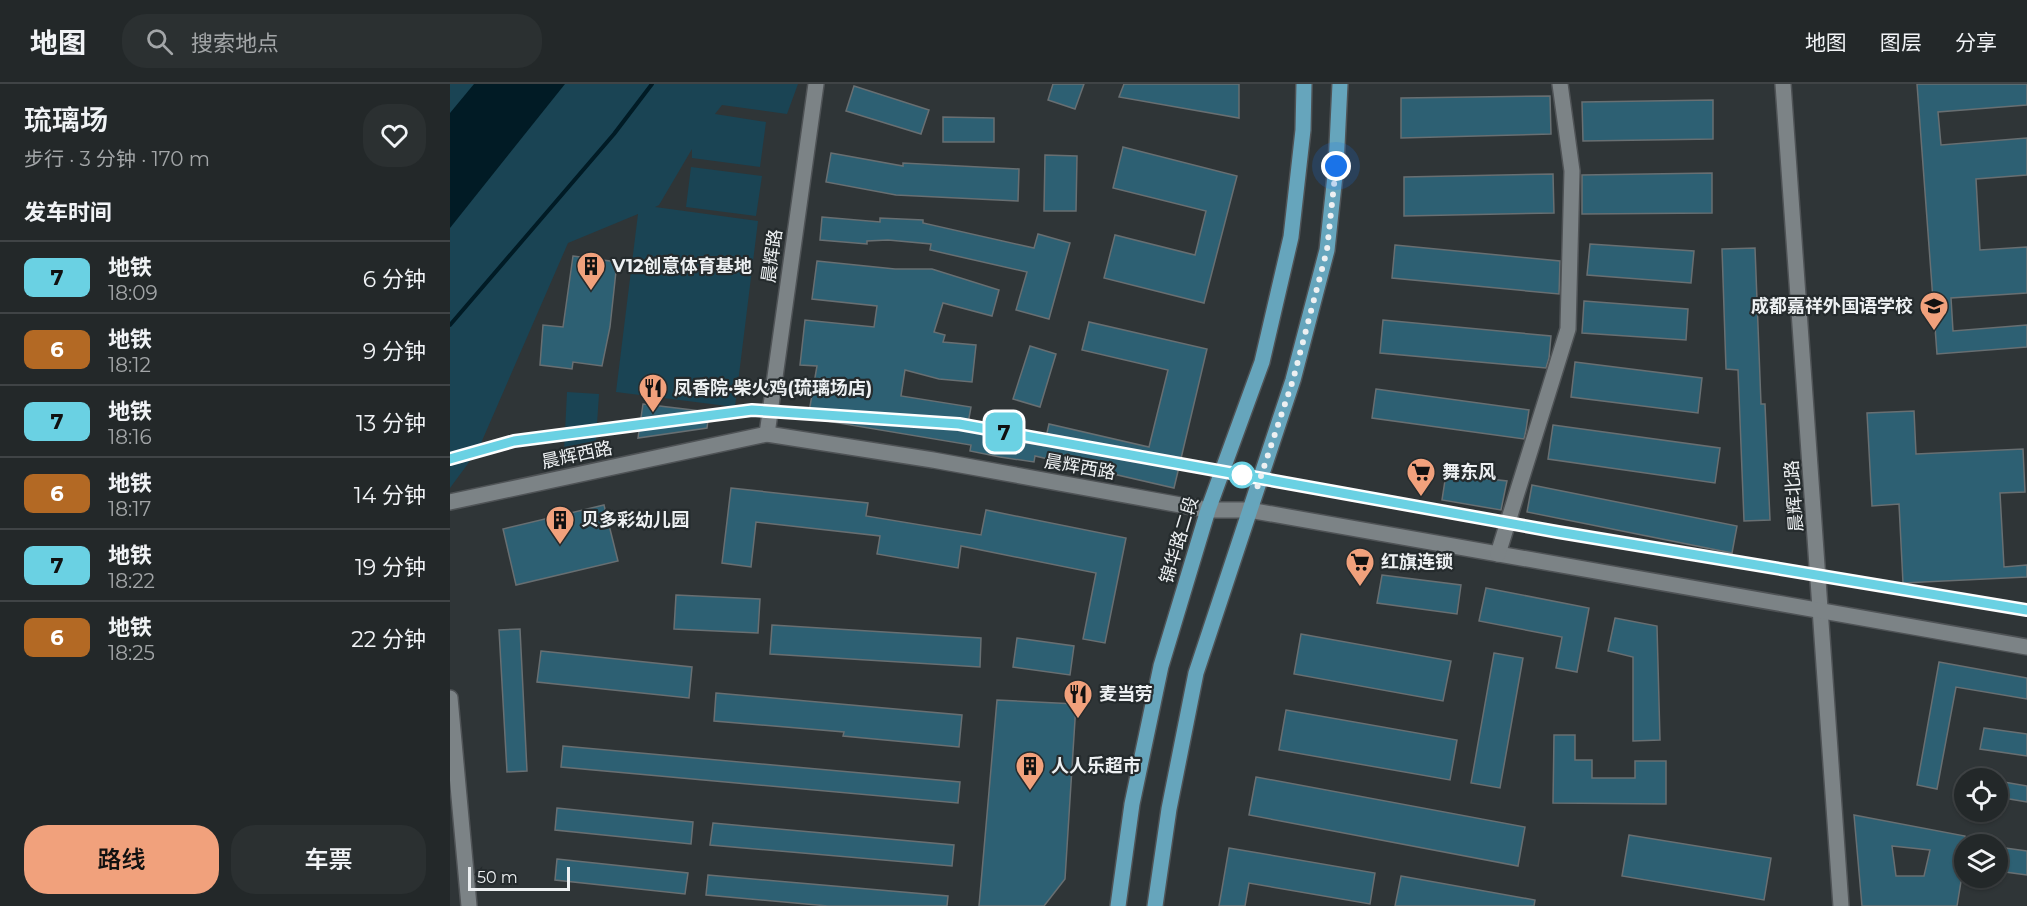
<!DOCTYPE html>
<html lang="zh">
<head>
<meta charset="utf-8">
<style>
	body { margin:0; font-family:Montserrat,"Noto Sans SC",sans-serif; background:#2b3031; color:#f1f3f6; height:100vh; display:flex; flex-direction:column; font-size:22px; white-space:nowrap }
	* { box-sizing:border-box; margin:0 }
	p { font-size:20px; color:#a3a6a8 }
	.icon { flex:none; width:33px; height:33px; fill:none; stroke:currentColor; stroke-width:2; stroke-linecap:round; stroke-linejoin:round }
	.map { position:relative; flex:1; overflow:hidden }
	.details { display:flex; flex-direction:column; background:#232829; width:450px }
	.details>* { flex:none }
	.badge { padding:0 12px; border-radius:9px; font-size:21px; line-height:39px }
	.buttons { position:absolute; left:1504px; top:684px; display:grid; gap:12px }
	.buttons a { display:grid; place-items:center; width:54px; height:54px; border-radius:50%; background:#232829; box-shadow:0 2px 4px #0004,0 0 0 2px #404446; font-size:30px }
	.scale { position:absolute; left:18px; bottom:15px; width:102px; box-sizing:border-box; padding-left:6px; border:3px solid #edf0f2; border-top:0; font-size:16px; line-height:21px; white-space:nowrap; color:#edf0f2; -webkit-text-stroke:4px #252b2d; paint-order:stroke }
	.you { position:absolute; width:30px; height:30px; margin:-15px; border:4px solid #fff; border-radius:50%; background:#1a73e8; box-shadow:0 0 0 9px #1a73e833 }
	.map>.badge { position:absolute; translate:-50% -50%; box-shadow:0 0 0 3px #fff }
	h2 { padding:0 24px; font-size:22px; line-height:54px }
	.round { display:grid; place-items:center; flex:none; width:63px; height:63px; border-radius:24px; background:#2b3031 }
	.summary { display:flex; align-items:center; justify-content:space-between; height:102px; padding:0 24px }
	h1 { font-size:28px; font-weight:600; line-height:45px }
	.action { display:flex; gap:12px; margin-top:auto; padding:12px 24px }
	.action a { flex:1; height:69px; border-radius:24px; background:#f1a17c; color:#111; font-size:24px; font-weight:600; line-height:69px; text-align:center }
	.action a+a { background:#2b3031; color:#f1f3f6 }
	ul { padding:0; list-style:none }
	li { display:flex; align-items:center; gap:18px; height:72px; padding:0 24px; border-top:2px solid #404446 }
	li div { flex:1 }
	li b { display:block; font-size:22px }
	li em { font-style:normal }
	li .badge { min-width:66px; font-weight:700; text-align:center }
	header { display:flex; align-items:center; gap:36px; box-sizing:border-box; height:84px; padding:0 30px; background:#232829; border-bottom:2px solid #404446 }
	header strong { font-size:28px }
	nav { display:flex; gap:33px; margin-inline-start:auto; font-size:21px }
	.search { width:420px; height:54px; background:#2b3031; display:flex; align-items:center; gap:15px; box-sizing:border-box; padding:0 21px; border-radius:24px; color:#a3a6a8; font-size:22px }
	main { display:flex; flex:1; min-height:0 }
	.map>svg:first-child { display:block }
</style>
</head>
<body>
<header>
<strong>地图</strong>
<div class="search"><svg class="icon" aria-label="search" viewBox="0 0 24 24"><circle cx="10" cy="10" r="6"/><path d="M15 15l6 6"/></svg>搜索地点</div>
<nav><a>地图</a><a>图层</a><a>分享</a></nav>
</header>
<main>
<section class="details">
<div class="summary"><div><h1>琉璃场</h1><p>步行 · 3 分钟 · 170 m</p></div><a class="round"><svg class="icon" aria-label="heart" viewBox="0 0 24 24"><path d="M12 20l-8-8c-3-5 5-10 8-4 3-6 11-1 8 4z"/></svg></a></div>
<h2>发车时间</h2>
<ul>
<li><span class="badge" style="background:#6ad1e3;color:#111">7</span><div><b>地铁</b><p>18:09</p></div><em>6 分钟</em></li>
<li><span class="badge" style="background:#b36924;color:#fff">6</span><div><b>地铁</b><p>18:12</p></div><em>9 分钟</em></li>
<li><span class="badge" style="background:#6ad1e3;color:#111">7</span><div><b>地铁</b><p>18:16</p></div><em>13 分钟</em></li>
<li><span class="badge" style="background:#b36924;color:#fff">6</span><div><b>地铁</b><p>18:17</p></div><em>14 分钟</em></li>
<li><span class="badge" style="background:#6ad1e3;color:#111">7</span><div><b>地铁</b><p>18:22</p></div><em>19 分钟</em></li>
<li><span class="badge" style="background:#b36924;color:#fff">6</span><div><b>地铁</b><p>18:25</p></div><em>22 分钟</em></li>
</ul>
<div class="action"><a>路线</a><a>车票</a></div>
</section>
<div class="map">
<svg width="1577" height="822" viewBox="0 0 1577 822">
	<rect width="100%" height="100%" fill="#2f3537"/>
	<g fill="#1a4454">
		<path d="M0,0H348L337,30L272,21L265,30L316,38L310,83L242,74V65L209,121L205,123L308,137L285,323L166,308L188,130L118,159L28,366L0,404Z"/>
		<path d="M241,83L312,92L306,132L236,123Z"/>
		<path d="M117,308L149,310L145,370L114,368Z"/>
	</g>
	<path fill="#011b25" d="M24,0H115L0,144V29Z"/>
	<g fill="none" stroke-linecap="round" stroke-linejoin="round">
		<path stroke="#011b25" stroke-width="4" d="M0,241L164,50L202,0"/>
	</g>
	<g fill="#2d6073" stroke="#686f72" stroke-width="1.5" fill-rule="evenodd">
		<path d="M603,0H634L625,25L598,16Z"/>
		<path d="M674,0H789V34L669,13Z"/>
		<path d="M1467,0H1577V21L1488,28L1491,61L1577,54V91L1526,95L1530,166L1577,163V209L1501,214L1503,247L1577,241V263L1487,270Z"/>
		<path d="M404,2L479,26L471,50L396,27Z"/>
		<path d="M1100,12L1101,50L951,54V14Z"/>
		<path d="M1263,16V55L1133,57L1132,18Z"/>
		<path d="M493,33L544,34V58H493Z"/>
		<path d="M673,63L787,92L754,219L654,194L665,151L745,171L756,127L663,104Z"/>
		<path d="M381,69L453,82V79L569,85L568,117L446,111L376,98Z"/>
		<path d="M595,71L627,72L626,127H594Z"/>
		<path d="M1262,89V129L1132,130V91Z"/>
		<path d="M1103,90L1104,129L954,132V93Z"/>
		<path d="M372,133L430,138V134L473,136V139L584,164L588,150L620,159L599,235L566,226L577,188L480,166L481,160L438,156L417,157V160L370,156Z"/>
		<path d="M1140,160L1244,167L1241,199L1137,191Z"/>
		<path d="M945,161L1110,177L1109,210L942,194Z"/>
		<path d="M1305,164L1311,320H1315L1320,436L1294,437L1288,286L1276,285L1272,165Z"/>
		<path d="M123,172L167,178L160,243L152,282L123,278L122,285L90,281L93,241L113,243Z"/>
		<path d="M367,177L445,185H482L549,206L542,232L493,219L484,248L495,251L493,258L526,261L522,298L489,295L455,286L451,312L521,323L517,345L552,352V355L594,362L599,340L699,363L718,286L632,266L639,238L757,265L724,404L585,372L584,378L550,373L520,367L521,361L358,334L367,282L350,281L355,236L424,243L427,222L362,215Z"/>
		<path d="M1134,217L1238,225L1236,256L1132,249Z"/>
		<path d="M933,236L1101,252L1099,274L1096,284L930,269Z"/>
		<path d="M580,262L606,270L590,323L563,315Z"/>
		<path d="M1125,278L1252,294L1248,329L1121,313Z"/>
		<path d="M926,305L1079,326L1076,346L1074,355L922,334Z"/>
		<path d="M193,320L259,328L257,344L188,354Z"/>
		<path d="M1464,327L1466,370L1573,365L1575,408L1550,409L1554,483L1577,481V493L1453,499L1449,420L1422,422L1417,329Z"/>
		<path d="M1103,341L1270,364L1265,399L1098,375Z"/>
		<path d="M996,390L1057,397L1051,426L992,416Z"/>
		<path d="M1082,401L1287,442L1282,469L1077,428Z"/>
		<path d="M281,404L418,419L416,432L531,451L536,426L676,454L655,559L633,555L646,489L511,462L508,484L427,470L430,452L306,438L301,483L272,479Z"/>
		<path d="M154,421L168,477L66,501L53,445Z"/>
		<path d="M932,491L1011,501L1007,530L927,519Z"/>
		<path d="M1036,504L1139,524L1127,588L1106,584L1112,553L1029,537Z"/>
		<path d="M226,511L310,515L308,549L224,545Z"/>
		<path d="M1165,534L1207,542L1210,656L1183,657V573L1158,567Z"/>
		<path d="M322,541L531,554L530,583L320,570Z"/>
		<path d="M70,545L77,687L57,688L49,546Z"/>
		<path d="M851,550L1001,577L993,617L844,590Z"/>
		<path d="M567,554L624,562L620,591L563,583Z"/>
		<path d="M91,567L242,583L239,614L87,598Z"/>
		<path d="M1044,569L1073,574L1050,704L1021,699Z"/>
		<path d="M1489,578L1577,594V615L1506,603L1487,705L1467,701Z"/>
		<path d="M266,609L512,631L509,663L393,652L394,648L264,637Z"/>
		<path d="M547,616L626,620L615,795L594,822H529Z"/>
		<path d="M836,626L1007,656L1000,696L829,666Z"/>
		<path d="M1534,644L1577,650V672L1530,665Z"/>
		<path d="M1104,651H1125V676H1142V694H1185V677H1216V720L1103,719Z"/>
		<path d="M113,662L510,698L508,719L111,683Z"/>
		<path d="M806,693L1075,743L1068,782L799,731Z"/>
		<path d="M1548,697L1577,702V718L1548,713Z"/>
		<path d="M107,724L243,738L241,760L105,746Z"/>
		<path d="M1404,731L1515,752V773L1507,822H1412ZM1442,762L1480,766L1474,792H1446Z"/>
		<path d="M263,739L504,761L502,782L260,761Z"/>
		<path d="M1179,751L1321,774L1314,816L1172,792Z"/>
		<path d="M1548,763L1577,767V791L1548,787Z"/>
		<path d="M779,764L925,789L920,820L799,799L795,822H769Z"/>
		<path d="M107,775L238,789L235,810L105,796Z"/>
		<path d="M258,791L498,812L497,822H378L256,811Z"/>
		<path d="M951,792L1085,816L1084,822H945Z"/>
	</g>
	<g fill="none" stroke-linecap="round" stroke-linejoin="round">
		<g stroke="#4f5356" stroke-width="18">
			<g id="minor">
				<path d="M1333,0L1391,822"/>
				<path d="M317,350L366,0"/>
				<path d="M0,418L317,350L483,376L758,426H799L1577,563"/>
				<path d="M1048,470L1118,245L1122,87L1110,0"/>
				<path d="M0,614L19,822"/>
			</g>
		</g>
		<g stroke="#4f5356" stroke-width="18">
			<g id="major">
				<path d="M668,822L682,720L711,582L758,426L812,278L841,153L853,46L854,0"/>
				<path d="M705,822L719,725L746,589L843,296L877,166L886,82L890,0"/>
			</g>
		</g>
		<use href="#minor" stroke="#7c8386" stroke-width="15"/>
		<use href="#major" stroke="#66a5bc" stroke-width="15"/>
	</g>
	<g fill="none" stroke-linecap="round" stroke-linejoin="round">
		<g stroke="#fff" stroke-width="14">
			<path id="line" d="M0,375L64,357L302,326L509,340L1108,448L1577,526"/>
		</g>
		<use href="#line" stroke="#6ad1e3" stroke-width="9"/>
		<path stroke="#edf0f2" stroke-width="6" stroke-dasharray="0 10.8" d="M792,391L807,404L843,296L877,166L886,82"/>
	</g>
	<defs>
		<g id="building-pin" transform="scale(1.5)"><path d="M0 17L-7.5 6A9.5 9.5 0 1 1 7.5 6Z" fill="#f1a17c" stroke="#252b2d"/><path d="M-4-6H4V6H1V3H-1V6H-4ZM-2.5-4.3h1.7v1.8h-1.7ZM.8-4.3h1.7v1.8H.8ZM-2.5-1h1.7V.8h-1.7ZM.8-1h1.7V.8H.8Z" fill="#111"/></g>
		<g id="school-pin" transform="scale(1.5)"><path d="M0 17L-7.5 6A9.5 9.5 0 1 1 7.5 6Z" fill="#f1a17c" stroke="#252b2d"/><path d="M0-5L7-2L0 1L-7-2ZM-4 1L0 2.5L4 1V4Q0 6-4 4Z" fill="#111"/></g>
		<g id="restaurant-pin" transform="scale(1.5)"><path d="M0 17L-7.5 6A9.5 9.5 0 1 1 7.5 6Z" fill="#f1a17c" stroke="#252b2d"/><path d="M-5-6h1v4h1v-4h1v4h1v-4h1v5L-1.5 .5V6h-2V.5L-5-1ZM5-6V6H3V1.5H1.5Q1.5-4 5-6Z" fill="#111"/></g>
		<g id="supermarket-pin" transform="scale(1.5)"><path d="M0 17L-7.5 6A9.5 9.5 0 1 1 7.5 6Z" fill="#f1a17c" stroke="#252b2d"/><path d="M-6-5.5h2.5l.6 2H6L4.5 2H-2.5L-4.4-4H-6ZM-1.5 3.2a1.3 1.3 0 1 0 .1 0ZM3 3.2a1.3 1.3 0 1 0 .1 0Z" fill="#111"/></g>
	</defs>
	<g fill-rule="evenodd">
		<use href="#building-pin" x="141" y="182"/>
		<use href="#school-pin" x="1484" y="222"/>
		<use href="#restaurant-pin" x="203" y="304"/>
		<use href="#supermarket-pin" x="971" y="388"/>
		<use href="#building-pin" x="110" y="436"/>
		<use href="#supermarket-pin" x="910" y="478"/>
		<use href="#restaurant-pin" x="628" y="610"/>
		<use href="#building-pin" x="580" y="682"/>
	</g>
	<circle fill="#fff" stroke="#6ad1e3" stroke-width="3" cx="792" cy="391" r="12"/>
	<g text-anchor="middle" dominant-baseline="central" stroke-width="4.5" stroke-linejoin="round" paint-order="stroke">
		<g font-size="18" fill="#edf0f2" stroke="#252b2d">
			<text transform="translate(322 172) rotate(-82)">晨辉路</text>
			<text transform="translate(127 371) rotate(-12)">晨辉西路</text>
			<text transform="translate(630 383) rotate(10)">晨辉西路</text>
			<text transform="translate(1344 412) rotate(-94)">晨辉北路</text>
			<text transform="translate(729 456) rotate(-73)">锦华路二段</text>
		</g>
		<g font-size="18" font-weight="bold" fill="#edf0f2" stroke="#252b2d" text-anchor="start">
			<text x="162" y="182">V12创意体育基地</text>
			<text x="1463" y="222" text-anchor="end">成都嘉祥外国语学校</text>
			<text x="224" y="304">凤香院·柴火鸡(琉璃场店)</text>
			<text x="992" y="388">舞东风</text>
			<text x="131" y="436">贝多彩幼儿园</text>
			<text x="931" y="478">红旗连锁</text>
			<text x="649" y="610">麦当劳</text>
			<text x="601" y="682">人人乐超市</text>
		</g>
	</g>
</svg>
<div class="buttons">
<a><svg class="icon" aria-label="locate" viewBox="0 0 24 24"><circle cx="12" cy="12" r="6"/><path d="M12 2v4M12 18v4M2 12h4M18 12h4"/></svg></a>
<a><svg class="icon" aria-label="layers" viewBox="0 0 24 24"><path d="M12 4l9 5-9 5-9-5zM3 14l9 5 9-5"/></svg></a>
</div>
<div class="scale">50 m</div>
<div class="you" style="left:886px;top:82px"></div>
<b class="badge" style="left:554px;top:348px;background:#6ad1e3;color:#111">7</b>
</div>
</main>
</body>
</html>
